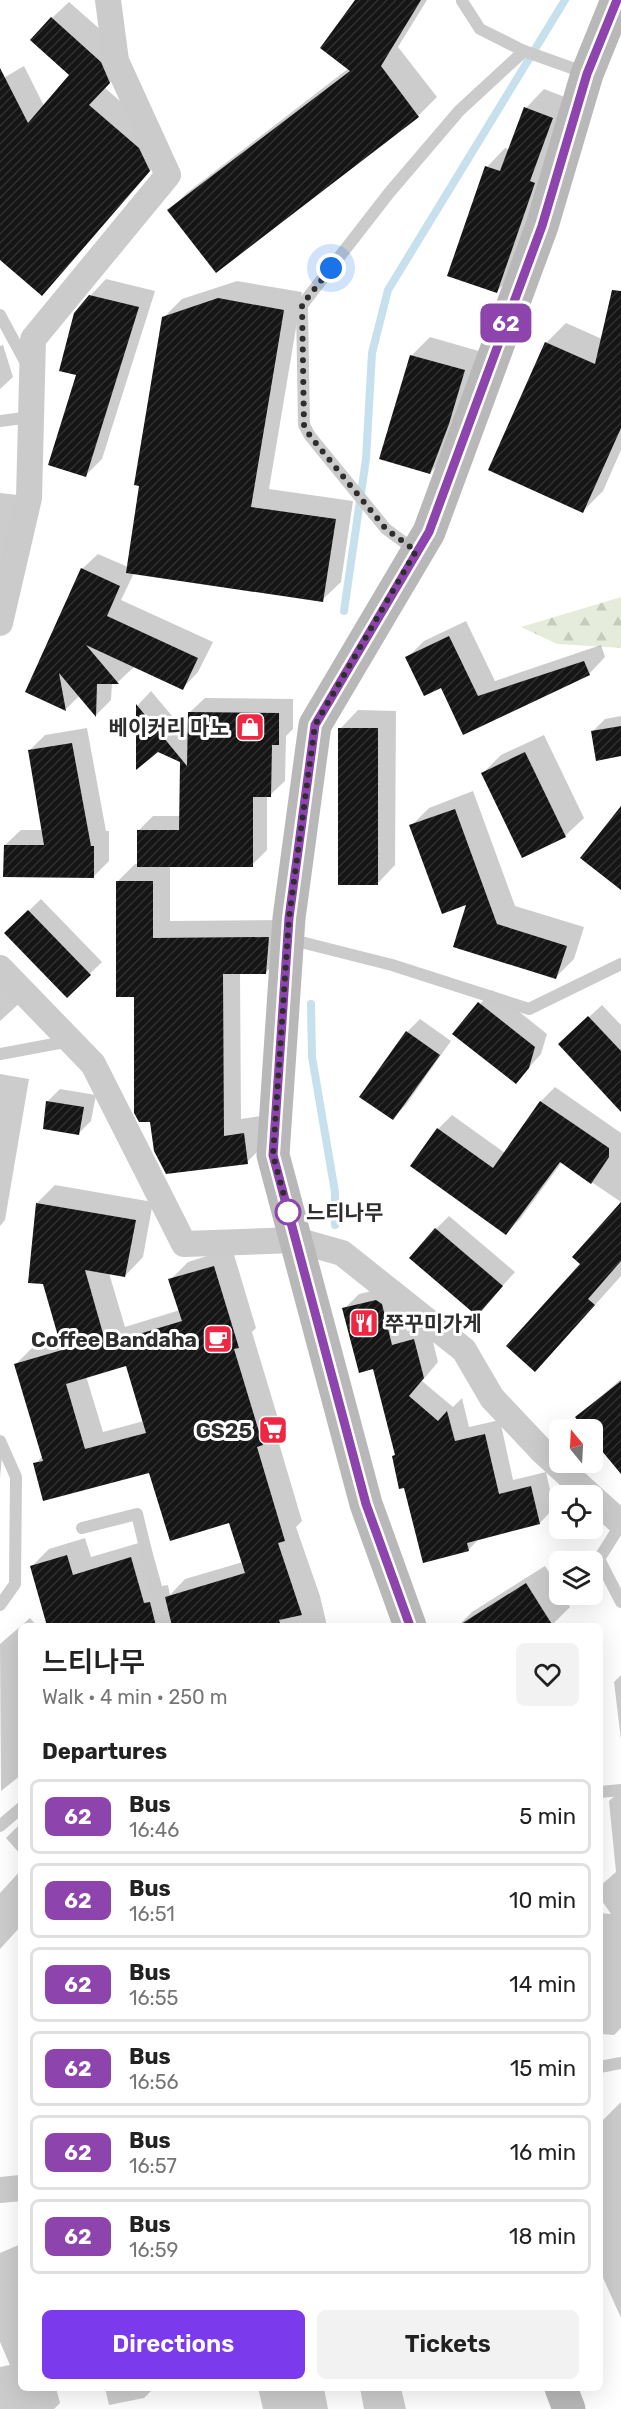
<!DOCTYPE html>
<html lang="en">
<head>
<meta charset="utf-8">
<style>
	body { margin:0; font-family:Rubik,"Noto Sans KR",sans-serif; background:#f2f2f2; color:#222; height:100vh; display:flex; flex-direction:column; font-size:22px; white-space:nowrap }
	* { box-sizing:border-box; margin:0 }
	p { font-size:20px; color:#767676 }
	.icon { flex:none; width:33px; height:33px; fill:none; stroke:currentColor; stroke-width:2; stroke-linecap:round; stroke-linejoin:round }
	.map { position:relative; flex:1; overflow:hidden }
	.panel { position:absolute; left:18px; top:1623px; width:585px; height:768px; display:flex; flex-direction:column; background:#fff; border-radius:9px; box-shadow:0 6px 24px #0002 }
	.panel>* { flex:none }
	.badge { padding:0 12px; border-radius:9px; font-size:21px; line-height:39px }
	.needle { width:39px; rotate:342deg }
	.controls { position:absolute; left:549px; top:1419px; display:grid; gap:12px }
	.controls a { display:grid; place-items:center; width:54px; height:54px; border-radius:9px; background:#fff; box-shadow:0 6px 24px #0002; font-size:30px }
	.you { position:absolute; width:30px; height:30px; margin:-15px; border:4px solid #fff; border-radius:50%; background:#1a73e8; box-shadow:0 0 0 9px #1a73e833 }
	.map>.badge { position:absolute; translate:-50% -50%; box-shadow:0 0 0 3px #fff }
	h2 { padding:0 24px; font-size:22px; line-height:54px }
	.round { display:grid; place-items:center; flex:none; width:63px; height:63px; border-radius:9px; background:#f2f2f2 }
	.headline { display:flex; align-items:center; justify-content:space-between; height:102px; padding:0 24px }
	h1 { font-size:28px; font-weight:600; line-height:45px }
	.button { display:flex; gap:12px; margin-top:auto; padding:12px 24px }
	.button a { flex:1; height:69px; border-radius:9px; background:#7c3aed; color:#fff; font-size:24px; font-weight:600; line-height:69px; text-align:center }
	.button a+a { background:#f2f2f2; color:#222 }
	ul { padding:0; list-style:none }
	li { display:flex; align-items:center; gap:18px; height:75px; margin:0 12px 9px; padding:0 12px; border:3px solid #e0e0e0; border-radius:9px }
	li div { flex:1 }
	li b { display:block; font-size:22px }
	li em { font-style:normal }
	li .badge { min-width:66px; font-weight:700; text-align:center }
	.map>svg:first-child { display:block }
</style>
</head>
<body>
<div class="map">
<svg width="621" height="2409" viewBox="0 0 621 2409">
	<defs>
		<pattern id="forest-firs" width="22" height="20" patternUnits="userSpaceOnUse" patternTransform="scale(1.5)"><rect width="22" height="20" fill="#e6ecdb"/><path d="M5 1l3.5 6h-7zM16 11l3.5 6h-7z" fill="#c6cbbc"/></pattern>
		<pattern id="building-hatch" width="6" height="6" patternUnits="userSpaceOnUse" patternTransform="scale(1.5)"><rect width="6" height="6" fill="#151515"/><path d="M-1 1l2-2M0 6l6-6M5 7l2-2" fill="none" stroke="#2f2f2f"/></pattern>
	</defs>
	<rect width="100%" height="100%" fill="#fff"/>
	<path fill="url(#forest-firs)" d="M621,597V648L557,644L521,627Z"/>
	<g fill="#0003" fill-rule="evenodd">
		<path d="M357,0H427L398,47L437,97L418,116L216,271L169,210L188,192L349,68Z"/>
		<path d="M69,2L118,45L126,65L105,88L156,132L166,153L42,294L0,247V80L24,66L44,106L71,75L52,18Z"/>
		<path d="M544,89L570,99L515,273L497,291L449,275L487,167L505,148L510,150L526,108Z"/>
		<path d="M106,279L155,291L102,459L85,476L78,374L90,296Z"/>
		<path d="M237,281L302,292L269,489L353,501L341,582L322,600L134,573L121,600L213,642L198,672L183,688L135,666L118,682H112L111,700L96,715L80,695L66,709L27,691L82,569L98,554L128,567L163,318L182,299Z"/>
		<path d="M621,300V450L603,491L583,511L546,343L566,323L602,339Z"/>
		<path d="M430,337L482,352L448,454L430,473L381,458L412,355Z"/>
		<path d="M3,345L13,377L0,389V346Z"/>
		<path d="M0,493L18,495L0,594Z"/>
		<path d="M466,621L495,681L601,645L605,657L589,674L464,733L441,687L407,658L424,641Z"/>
		<path d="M151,691L189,736L190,712L205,698L293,699V729L286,736L285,781L270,795H267V850L252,865H170V921L286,920L283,955L266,972L240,973L241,1119L261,1116L264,1145L247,1162L167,1173L117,882L135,864H138V831L153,816H181L182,761L158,750L138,767V705Z"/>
		<path d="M358,710L396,711L395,865L377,884L340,729Z"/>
		<path d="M621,716V755L592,732L605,719Z"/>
		<path d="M87,728L106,831H109V861L93,877L5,845L21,830H43L29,751L45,735Z"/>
		<path d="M544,735L584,818L565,836L483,773L501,755Z"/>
		<path d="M473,791L515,906L584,927L574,959L556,977L469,903L411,826L429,808Z"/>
		<path d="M41,899L102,962L67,996L6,933Z"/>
		<path d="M0,968L22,1001L0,1021Z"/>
		<path d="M492,990L547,1034L541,1054L516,1082L455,1034Z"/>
		<path d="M602,1005L621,1025V1094L573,1032Z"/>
		<path d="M420,1019L451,1041L405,1106L392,1118L407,1032Z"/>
		<path d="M0,1074L29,1079L5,1220L0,1226Z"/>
		<path d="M555,1087L621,1133V1202L562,1162L520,1219L506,1233L412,1166L438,1129L452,1115L505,1153L541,1101Z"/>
		<path d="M60,1089L96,1095L91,1121L78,1134L47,1102Z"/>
		<path d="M55,1185L153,1202L143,1257L125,1276L109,1273L125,1327L180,1310L170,1280L188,1262L232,1248L256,1328L252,1332L280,1425L275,1430L302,1521L296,1527L320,1596L327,1626H49L31,1567L49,1549L85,1538L91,1557L149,1540L162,1586L168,1585L170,1595L185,1579L243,1562L230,1521L150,1471L35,1464L43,1456L15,1365L33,1347L60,1338L37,1203ZM127,1364L144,1421L103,1432L86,1376Z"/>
		<path d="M621,1205V1276L549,1356L582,1263Z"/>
		<path d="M449,1216L515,1272L477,1314L436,1229Z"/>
		<path d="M392,1286L396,1289L407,1331L429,1325L438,1362L422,1381L453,1407L462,1398L469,1427L500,1420L513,1480L546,1472L554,1508L540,1523L480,1538L468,1550L405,1486L394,1456L396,1454L374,1368L344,1309L359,1294Z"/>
		<path d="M621,1379V1472L592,1430L577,1417Z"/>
		<path d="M0,1436H4L0,1478Z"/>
		<path d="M545,1566L560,1589V1594H563L570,1607L552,1625L458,1626L472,1612Z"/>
		<path d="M30,1618L37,1626H21V1775L1,1791L0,1644Z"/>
		<path d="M621,1675V1740L614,1682Z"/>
		<path d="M621,1790V2028L614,2035L600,2034V1913L611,1914L600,1898V1886L616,1872L609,1801Z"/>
		<path d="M21,1823V1855L6,1838Z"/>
		<path d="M21,1870V1926L0,1949V1893Z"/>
		<path d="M621,2102V2318L600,2271V2123Z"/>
		<path d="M21,2244V2388H56L60,2403L54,2409H0V2367L10,2365L0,2342V2253Z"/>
		<path d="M105,2388H154L144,2398L109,2405Z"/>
		<path d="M258,2388H324L328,2409H263Z"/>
		<path d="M360,2388H401L406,2409H364Z"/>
	</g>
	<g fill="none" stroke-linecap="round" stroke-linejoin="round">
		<g stroke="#c6e1ed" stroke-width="8">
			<path d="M344,611L366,459L372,353L388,290L565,0"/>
			<path d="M311,1004L312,1057L335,1192V1225"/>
		</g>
	</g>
	<g fill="url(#building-hatch)" fill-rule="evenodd">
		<path d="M355,0H421L381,66L419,117L216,273L167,210L350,71L320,48Z"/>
		<path d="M51,17L101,62L110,83L89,105L139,148L150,171L42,296L0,260V68L28,123L69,75L30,40Z"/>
		<path d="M524,107L553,118L530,181L535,183L497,293L447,276L485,166L500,171Z"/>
		<path d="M612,290L621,291V428L583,513L488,470L545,342L595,364Z"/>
		<path d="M89,295L139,307L86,477L48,465L76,375L59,371L74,313Z"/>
		<path d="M218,298L284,310L251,507L336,519L323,602L126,573L139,486L134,485L162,317Z"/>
		<path d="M410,355L465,370L449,424L430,474L379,459Z"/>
		<path d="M81,568L120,586L107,616L198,658L183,690L86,645L119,684H97L96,717L59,673L66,711L25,692Z"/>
		<path d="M449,636L478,696L584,661L590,675L463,735L441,688L424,696L405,657Z"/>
		<path d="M136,704L187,766L188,712L279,713V745H272L271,797H253V867H137V830H179L180,762L158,752L136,770Z"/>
		<path d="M621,726V756L596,761L591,731Z"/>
		<rect x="338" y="728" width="40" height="157"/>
		<path d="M72,743L91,846H94V878L3,877L4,845H44L28,750Z"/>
		<path d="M525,752L566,837L522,858L481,773Z"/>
		<path d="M621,806V890L580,858Z"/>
		<path d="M455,809L497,924L567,946L556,979L453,947L466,905L442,914L409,825Z"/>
		<path d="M116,881H153V938L269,937L266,974H223L224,1136L244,1133L248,1164L166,1174L154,1151L150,1122H139L134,1113V997H116Z"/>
		<path d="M28,910L91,975L67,998L4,933Z"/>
		<path d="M478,1002L535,1047L529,1068L516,1084L452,1034Z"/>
		<path d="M588,1016L621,1051V1112L558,1044Z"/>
		<path d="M406,1031L440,1055L393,1120L359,1097Z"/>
		<path d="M46,1101L84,1107L79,1135L43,1129Z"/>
		<path d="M540,1101L609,1148V1157L591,1184L560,1162L506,1235L410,1166L437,1128L493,1168Z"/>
		<path d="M621,1202V1261L588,1299L595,1305L535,1372L506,1346L580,1264L572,1257Z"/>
		<path d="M36,1203L136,1220L125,1277L85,1270L106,1344L182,1321L168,1279L214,1266L239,1348L234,1349L263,1445L257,1447L285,1541L278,1543L302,1615L279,1620L281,1626H172L165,1597L245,1573L229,1523L170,1541L149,1473L43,1501L33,1463L43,1461L14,1364L62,1350L43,1284L28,1283ZM126,1366L146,1433L85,1449L66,1384Z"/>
		<path d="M435,1228L503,1286L477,1316L409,1258Z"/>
		<path d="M376,1300L382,1304L392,1345L414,1339L424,1378L409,1396L438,1421L447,1411L455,1441L485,1434L499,1494L531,1486L540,1524L467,1543L469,1551L423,1563L404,1488L399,1489L392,1456L395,1455L373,1369L359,1373L342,1308Z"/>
		<path d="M621,1381V1474L592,1439V1430H585L575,1417Z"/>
		<path d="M67,1555L73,1575L131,1557L144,1603L150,1602L156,1626H47L30,1566Z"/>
		<path d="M526,1583L553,1626H458Z"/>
	</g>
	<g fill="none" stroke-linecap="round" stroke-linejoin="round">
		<g stroke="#cbcbcb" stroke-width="12">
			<path d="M462,1L480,29L524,51"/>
			<path d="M0,315L27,365"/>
			<path d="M0,421L31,417"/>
			<path d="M416,551L386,529L310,436L304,425L302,305L389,193L459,111L524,51L586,73"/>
			<path d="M289,939L392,965L529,1009L621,964"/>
			<path d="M0,1054L70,1041"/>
			<path d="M0,1441L16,1477L15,1584L0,1605"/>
			<path d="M621,1524L599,1559L621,1602"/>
			<path d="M82,1528L137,1514L164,1626"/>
			<path d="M600,1792L621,1790"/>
			<path d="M0,1826L21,1808"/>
			<path d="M600,2067L621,2063"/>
		</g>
		<g stroke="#cbcbcb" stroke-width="26">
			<path d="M0,623L29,498L33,339L168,175L116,61L108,0"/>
			<path d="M0,968L93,1064L184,1244L296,1240L342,1253L464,1350L492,1398L543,1452L591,1496"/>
			<path d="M592,1497L621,1523"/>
			<path d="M0,2190L21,2188"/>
		</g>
		<g stroke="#b8b8b8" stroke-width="33">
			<path d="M410,1626L366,1504L273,1155L289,918L315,725L429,532L542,226L587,74L617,0"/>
			<path d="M561,2388L569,2409"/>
		</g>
	</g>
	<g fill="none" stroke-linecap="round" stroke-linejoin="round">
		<g stroke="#fff" stroke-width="14">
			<path id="line" d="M410,1626L366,1504L273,1155L289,918L315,725L429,532L542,226L587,74L617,0"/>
		</g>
		<use href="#line" stroke="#8e44ad" stroke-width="9"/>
		<path stroke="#2e2e2e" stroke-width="6" stroke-dasharray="0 10.8" d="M288,1212L290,1218L273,1155L289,918L315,725L416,551L386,529L310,436L304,425L302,305L331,268"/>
	</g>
	<defs>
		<g id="shop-square" transform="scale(1.5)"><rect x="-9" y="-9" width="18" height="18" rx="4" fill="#ee2843" stroke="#fff"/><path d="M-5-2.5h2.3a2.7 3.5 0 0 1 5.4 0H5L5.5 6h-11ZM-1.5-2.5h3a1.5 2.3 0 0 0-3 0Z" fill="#fff"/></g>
		<g id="restaurant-square" transform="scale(1.5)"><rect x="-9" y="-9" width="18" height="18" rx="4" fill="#ee2843" stroke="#fff"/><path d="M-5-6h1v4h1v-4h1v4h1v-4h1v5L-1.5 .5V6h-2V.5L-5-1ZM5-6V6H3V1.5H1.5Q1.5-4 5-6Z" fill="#fff"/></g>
		<g id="cafe-square" transform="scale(1.5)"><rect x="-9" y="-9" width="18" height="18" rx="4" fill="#ee2843" stroke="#fff"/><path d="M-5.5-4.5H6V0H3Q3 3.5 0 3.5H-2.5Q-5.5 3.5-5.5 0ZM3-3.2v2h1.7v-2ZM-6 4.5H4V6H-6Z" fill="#fff"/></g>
		<g id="supermarket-square" transform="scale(1.5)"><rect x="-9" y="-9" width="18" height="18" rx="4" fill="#ee2843" stroke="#fff"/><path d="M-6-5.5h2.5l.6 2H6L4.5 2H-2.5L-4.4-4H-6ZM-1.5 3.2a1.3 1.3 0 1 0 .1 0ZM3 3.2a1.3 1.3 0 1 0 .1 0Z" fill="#fff"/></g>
	</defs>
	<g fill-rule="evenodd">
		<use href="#shop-square" x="250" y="727"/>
		<use href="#restaurant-square" x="364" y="1323"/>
		<use href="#cafe-square" x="218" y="1339"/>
		<use href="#supermarket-square" x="273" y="1430"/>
	</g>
	<circle fill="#fff" stroke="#8e44ad" stroke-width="3" cx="288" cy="1212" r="12"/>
	<g text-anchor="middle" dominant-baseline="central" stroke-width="6" stroke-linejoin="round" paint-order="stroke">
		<g font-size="21" font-weight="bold" fill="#2e2e2e" stroke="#fff" text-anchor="end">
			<text x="229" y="727">베이커리 마노</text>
			<text x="385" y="1323" text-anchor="start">쭈꾸미가게</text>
			<text x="197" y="1339">Coffee Bandaha</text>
			<text x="252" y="1430">GS25</text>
		</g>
		<g font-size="21" font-weight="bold" fill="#2e2e2e" stroke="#fff" text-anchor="start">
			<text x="306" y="1212">느티나무</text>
		</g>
	</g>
</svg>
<div class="controls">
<a><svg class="needle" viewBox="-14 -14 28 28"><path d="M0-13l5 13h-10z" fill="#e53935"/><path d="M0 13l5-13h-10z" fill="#767676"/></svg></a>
<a><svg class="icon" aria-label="locate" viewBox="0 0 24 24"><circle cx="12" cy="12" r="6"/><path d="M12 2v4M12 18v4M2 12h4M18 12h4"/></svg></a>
<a><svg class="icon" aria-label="layers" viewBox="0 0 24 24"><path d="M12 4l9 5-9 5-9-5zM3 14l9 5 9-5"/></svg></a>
</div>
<div class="you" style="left:331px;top:268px"></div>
<b class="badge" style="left:506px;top:323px;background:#8e44ad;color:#fff">62</b>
<section class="panel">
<div class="headline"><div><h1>느티나무</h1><p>Walk · 4 min · 250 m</p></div><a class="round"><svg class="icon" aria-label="heart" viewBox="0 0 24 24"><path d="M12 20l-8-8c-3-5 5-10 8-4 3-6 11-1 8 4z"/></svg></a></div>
<h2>Departures</h2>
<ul>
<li><span class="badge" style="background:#8e44ad;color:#fff">62</span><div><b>Bus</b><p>16:46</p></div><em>5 min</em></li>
<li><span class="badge" style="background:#8e44ad;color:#fff">62</span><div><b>Bus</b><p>16:51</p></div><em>10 min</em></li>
<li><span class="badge" style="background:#8e44ad;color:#fff">62</span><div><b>Bus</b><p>16:55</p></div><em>14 min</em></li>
<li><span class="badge" style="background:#8e44ad;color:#fff">62</span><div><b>Bus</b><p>16:56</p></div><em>15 min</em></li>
<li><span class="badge" style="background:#8e44ad;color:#fff">62</span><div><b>Bus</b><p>16:57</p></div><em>16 min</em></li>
<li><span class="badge" style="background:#8e44ad;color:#fff">62</span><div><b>Bus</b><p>16:59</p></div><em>18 min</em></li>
</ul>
<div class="button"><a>Directions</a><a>Tickets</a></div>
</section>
</div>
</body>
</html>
